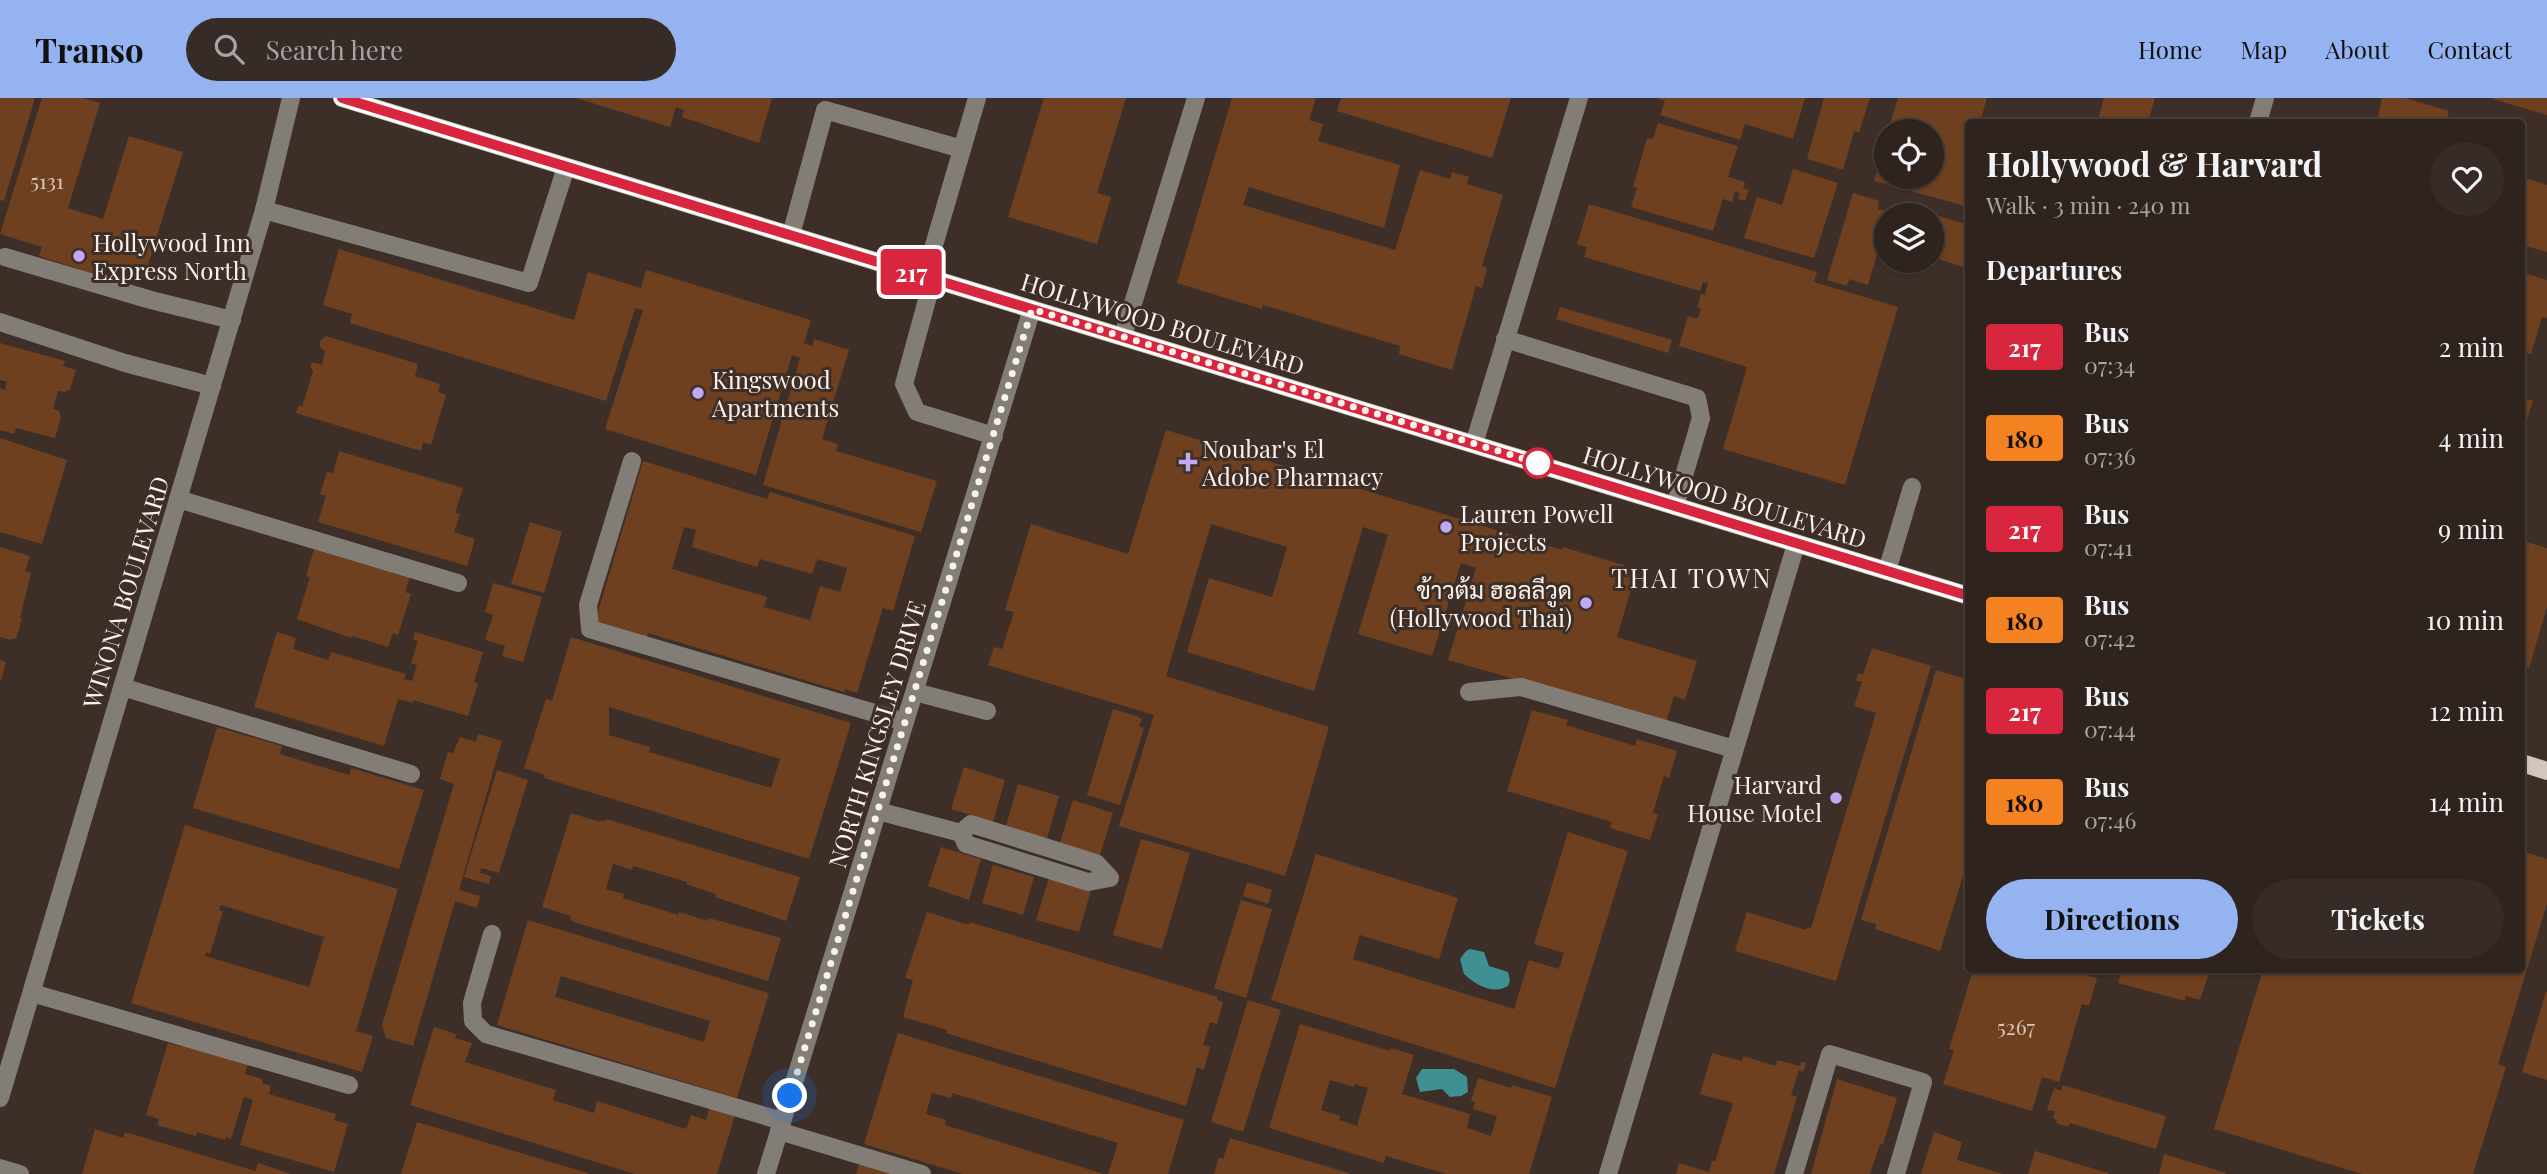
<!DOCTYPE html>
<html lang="en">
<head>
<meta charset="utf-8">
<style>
	body { margin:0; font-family:"Playfair Display",Sarabun,serif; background:#362b26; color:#f1f3f6; height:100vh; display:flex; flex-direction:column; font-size:26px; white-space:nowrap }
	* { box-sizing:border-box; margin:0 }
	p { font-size:23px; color:#a7a4a4 }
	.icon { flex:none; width:38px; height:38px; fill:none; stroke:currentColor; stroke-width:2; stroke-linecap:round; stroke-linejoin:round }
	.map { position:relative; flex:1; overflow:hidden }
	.details { position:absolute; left:1965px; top:21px; width:560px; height:854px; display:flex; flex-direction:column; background:#2e231d; border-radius:7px; box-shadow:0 2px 5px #0004,0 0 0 2px #49403b }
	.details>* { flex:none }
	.badge { padding:0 14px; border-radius:5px; font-size:24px; line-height:46px }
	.tools { position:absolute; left:1874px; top:21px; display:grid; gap:14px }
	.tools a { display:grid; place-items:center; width:70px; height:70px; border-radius:50%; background:#2e231d; box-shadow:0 2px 5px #0004,0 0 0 2px #49403b; font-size:35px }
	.you { position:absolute; width:35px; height:35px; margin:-18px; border:5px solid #fff; border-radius:50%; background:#1a73e8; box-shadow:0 0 0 10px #1a73e833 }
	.map>.badge { position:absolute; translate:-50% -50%; box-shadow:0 0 0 4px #fff }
	h2 { padding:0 21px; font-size:26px; line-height:63px }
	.round { display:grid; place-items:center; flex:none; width:74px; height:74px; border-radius:37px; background:#362b26 }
	.head { display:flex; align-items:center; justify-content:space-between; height:119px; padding:0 21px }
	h1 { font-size:33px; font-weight:700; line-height:52px }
	.primary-button { display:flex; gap:14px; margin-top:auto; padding:14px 21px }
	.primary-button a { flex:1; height:80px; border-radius:42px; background:#95b2f1; color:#111; font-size:28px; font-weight:700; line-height:80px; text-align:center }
	.primary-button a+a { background:#362b26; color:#f1f3f6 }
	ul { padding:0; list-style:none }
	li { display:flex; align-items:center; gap:21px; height:91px; padding:0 21px }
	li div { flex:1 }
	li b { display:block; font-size:26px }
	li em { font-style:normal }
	li .badge { min-width:77px; font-weight:700; text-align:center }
	header { display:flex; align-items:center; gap:42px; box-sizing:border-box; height:98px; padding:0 35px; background:#95b2f1; color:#111 }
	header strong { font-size:33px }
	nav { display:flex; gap:38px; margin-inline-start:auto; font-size:24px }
	.search { width:490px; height:63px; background:#362b26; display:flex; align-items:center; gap:18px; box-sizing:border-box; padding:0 24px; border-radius:38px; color:#a7a4a4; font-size:26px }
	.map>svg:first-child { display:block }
</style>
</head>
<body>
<header>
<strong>Transo</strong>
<div class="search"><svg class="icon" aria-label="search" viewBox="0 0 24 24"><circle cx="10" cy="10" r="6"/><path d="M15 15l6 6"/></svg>Search here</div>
<nav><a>Home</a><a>Map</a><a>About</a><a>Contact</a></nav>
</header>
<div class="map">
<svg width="2547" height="1076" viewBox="0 0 2547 1076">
	<rect width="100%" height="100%" fill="#3d2f27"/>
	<g fill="#3e9092">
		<path d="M1470,851L1484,854L1489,868L1508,874L1510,882L1508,888C1493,897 1476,887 1464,876L1460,861L1466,853Z"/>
		<path d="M1422,971H1454L1467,979L1468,994L1461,998L1450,999L1442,991L1420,994L1416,980Z"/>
	</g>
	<g fill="#6e401f" fill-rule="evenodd">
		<path d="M0,0H35L4,103L0,102Z"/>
		<path d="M42,0H83L100,5L68,110L103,121L129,38L183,54L144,180L104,167L101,178L39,158L42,149L0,136Z"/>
		<path d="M576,0H772L759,45L682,19L684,12L676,9L670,29Z"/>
		<path d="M1044,0H1126L1097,95L1111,99L1097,146L1008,119Z"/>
		<path d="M1232,0H1316L1309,22L1323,26L1318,43L1400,67L1384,130L1249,89L1243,107L1395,152L1420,72L1450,81L1452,74L1469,79L1467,86L1503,97L1482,168L1487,170L1482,190L1476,188L1452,272L1399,256L1400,248L1263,207L1262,211L1177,185Z"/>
		<path d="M1341,0H1511L1492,60L1337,13Z"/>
		<path d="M1657,0H1805L1793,41L1745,26L1740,42L1660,17L1665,3Z"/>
		<path d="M1824,0H1870L1859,34L1854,33L1843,72L1807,61Z"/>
		<path d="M1898,0H1987L1980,24H1969V40L1963,56L1969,58V109L1874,83L1886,42V79H1932V33H1888Z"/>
		<path d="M2104,0H2155L2148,24H2097Z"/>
		<path d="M2382,0H2405L2449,13L2446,24H2377Z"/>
		<path d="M2493,0H2547V17L2493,1Z"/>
		<path d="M1658,25L1738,48L1728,79L1745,84L1743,90L1749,92L1745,103L1738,101L1740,95L1735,93L1732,104L1723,101L1713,133L1631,109L1637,90L1633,89L1647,40L1653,41Z"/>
		<path d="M1793,71L1838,85L1814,160L1744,140L1757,99L1782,107Z"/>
		<path d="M2522,79L2547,87V154L2522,147Z"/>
		<path d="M1853,95L1879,103L1878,111L1890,115L1886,117V126L1868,187L1849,181L1847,188L1827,182Z"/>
		<path d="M1589,106L1817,174L1814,184L1898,209L1845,387L1723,351L1747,269L1679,248L1688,218L1698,221L1701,210L1697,209L1701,196L1705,197L1708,185L1703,184L1700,193L1584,159L1587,149L1577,146Z"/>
		<path d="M1910,111L1918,114V112L1969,127V171L1932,159V117H1908Z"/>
		<path d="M339,151L574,222L588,174L641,190L646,172L811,222L804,245L812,248L814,241L849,252L822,341L838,346L836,353L937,383L921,434L763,387L800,260L792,257L756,377L605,331L643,212L635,210L606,303L350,225L352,216L323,207Z"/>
		<path d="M2522,174L2547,182V220L2542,219L2531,256L2522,254Z"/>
		<path d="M1560,209L1672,242L1668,255L1556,221Z"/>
		<path d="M326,238L418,266L415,278L440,286L438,294L446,297L431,347L423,344L421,353L296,315L299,307L302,309L313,273L310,268L313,264L322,267L325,253L320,249V243Z"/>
		<path d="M0,245L65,263L63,268L76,272L70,291L65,294L58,293L53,311L59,313L61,319L55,340L16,330L14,336L0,332V290L5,292L7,284L0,282Z"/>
		<path d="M2522,300L2533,303L2522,337Z"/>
		<path d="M1166,332L1562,452L1563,449L1637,471L1617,539L1697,563L1685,602L1674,598L1666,624L1448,562L1476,470L1461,465L1432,558L1358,536L1388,437L1363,429L1314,593L1187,554L1209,480L1272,499L1287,449L1211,426L1166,578L1329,629L1296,744L1285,778L1119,728L1154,617L988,567L994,549L1002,551L1014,514L1005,512L1031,426L1128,456Z"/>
		<path d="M0,340L67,362L42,446L0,434Z"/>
		<path d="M339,353L463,390L455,415L460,416L454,434L475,441L467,468L318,424L326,398L320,396L327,374L333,375Z"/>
		<path d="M643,363L767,401L770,394L915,438L893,513L883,510L857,595L845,591L844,594L648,535L646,543L594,527ZM684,429L696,432L692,449L757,469L760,461L812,476L817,461L847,470L840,494L820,488L810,522L764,509L767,499L672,471Z"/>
		<path d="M530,424L562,434L544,495L511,486Z"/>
		<path d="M2524,443L2547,450V509L2529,570L2522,568V452Z"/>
		<path d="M0,449L30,458L25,473L31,475L20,520L22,521L16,541L12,540L11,542L0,539Z"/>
		<path d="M314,451L410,479L405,494L411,496L398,537L393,535L388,549L352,538L351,540L297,521L310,479L306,478Z"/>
		<path d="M493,485L542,499L523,564L502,558L505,548L485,542L493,517L485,514Z"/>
		<path d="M277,534L296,540L293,551L328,562L331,554L406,576L404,581L412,583L417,567L411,565L418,543L413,542L415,534L483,554L474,584L478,585L468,618L413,602V605L398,601L384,648L254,609Z"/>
		<path d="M571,539L851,625L809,761L544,680L545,677L524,670L546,601L552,603ZM609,609L780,661L771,690L649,654L650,649L609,637Z"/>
		<path d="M1872,550L1931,568L1836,883L1735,853L1747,814L1806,832L1807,829L1811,830L1876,615L1854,608L1862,584L1856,583L1858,575L1863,577Z"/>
		<path d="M0,562L6,564L1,583H0Z"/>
		<path d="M1936,572L1969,582V758L1940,853L1875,831L1876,826L1861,822Z"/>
		<path d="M1113,611L1136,618L1142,621L1139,628L1144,630L1120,707L1087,697Z"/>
		<path d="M1532,612L1568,622L1566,627L1635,648L1637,641L1677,653L1669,680L1664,678L1653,715L1658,716L1650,742L1610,730L1612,724L1507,693Z"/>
		<path d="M217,629L282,648L280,656L349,677L351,670L424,692L399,771L193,710Z"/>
		<path d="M478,636L502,643L459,792L480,798L477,810L455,803L413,948L386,940L382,927L454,686L440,681L448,654L453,655L460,639L476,644Z"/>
		<path d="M964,669L1005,682L993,724L951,711Z"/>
		<path d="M497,672L528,682L499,775L481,770L480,775L491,778L489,786L464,779Z"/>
		<path d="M1018,686L1059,698L1047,741L1006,728Z"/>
		<path d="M1073,702L1113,715L1100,757L1060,745Z"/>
		<path d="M571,715L600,724L601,722L606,723V721L800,779L786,823L715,799L716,796L686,786L687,784L633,768L632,772L613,766L606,791L624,796L623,800L678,817L679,814L708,823L709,820L781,840L768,883L574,824L570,821L571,818L542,809Z"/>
		<path d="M185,727L398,791L356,933L373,938L362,974L131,905ZM221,807L324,839L309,889L205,858L206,854L210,856L223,813L219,812Z"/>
		<path d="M1568,734L1628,753L1555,990L1271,902L1316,756L1458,800L1439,861L1360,837L1353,861L1514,911L1529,862L1559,871L1564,855L1534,846Z"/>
		<path d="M1141,741L1190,755L1162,851L1113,837Z"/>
		<path d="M941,749L981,761L969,802L928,788Z"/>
		<path d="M2522,753L2547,761V806L2498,966L2506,969L2473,1076H2362L2214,1031L2263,872H2522Z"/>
		<path d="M993,767L1034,779L1023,817L982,805Z"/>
		<path d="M1049,780L1091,792L1079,834L1036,822Z"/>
		<path d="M1247,784L1272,792L1268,806L1243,798Z"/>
		<path d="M1241,802L1272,811L1246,900L1214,890Z"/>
		<path d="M927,814L969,827L970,824L1218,899L1217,902L1223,904L1217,926L1210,924L1203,947L1210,949L1204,972L1197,969L1186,1008L946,935L947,932L903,919L913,882L905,880Z"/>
		<path d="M528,822L769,895L737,1000L497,927ZM561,878L710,923L704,944L555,899Z"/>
		<path d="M1973,872H2068L2097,880L2089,908L2082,906L2059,984L2042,979L2032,1013L1943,986L1954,952L1949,951Z"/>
		<path d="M2122,872H2210L2200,902L2186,898L2185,903L2118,885Z"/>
		<path d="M2546,894H2547V982L2522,974Z"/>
		<path d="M1248,902L1281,912L1243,1034L1211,1024Z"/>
		<path d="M1300,926L1390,953L1391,950L1414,957L1402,996L1470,1016L1467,1030L1491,1038L1497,1018L1473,1011L1475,1004L1471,1003L1478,980L1511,990L1512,987L1552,999L1529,1076H1446L1386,1058L1384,1065L1269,1030ZM1330,982L1354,989V986L1368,990L1357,1028L1339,1022L1340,1018L1321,1012Z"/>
		<path d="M434,929L456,936L455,940L472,945L465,964L556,992L553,1002L594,1015L597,1003L686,1031L691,1017L706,1022L710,1007L736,1014L717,1076H635L410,1007Z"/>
		<path d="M898,935L1184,1022L1168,1076H1108L1118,1045L952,995L951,1000L932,995L926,1016L946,1022L945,1027L1104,1076H963L864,1046Z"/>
		<path d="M168,945L183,949L184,946L248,966L245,976L263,981L262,985L271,988L269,996L336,1016L334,1022L348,1026L334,1074L240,1047L253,1002L244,999L231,1041L226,1039V1042L197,1034L196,1038L157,1027L159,1021L146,1017Z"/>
		<path d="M1712,955L1742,963L1743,958L1776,968L1777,962L1800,968L1801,964L1806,965L1803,974L1799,972L1791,997L1797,999L1774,1076H1676L1679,1065L1709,1074L1712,1063L1715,1064L1733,1005L1700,996Z"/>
		<path d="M1837,981L1897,1000L1883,1047L1880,1046L1870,1076H1811Z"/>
		<path d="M2063,987L2166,1018L2156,1051L2070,1025L2068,1029L2056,1025L2057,1022L2053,1020L2055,1013L2047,1012L2054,990L2061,993Z"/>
		<path d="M417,1024L588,1075L587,1076H401Z"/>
		<path d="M95,1031L123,1040L125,1034L256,1073L258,1065L291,1076H82Z"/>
		<path d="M1934,1034L1962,1044L1957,1062L2003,1076H1921Z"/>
		<path d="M1230,1040L1349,1075V1076H1214L1219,1059L1223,1061Z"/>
		<path d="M2035,1053L2108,1075V1076H2028Z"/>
		<path d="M2164,1056L2226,1075V1076H2159Z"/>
		<path d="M860,1064L897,1076H856Z"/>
	</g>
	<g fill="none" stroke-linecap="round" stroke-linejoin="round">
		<g stroke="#827d77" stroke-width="18">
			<path d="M2258,24L2265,0"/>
			<path d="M264,112L529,185L566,69"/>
			<path d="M791,137L825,12L962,51"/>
			<path d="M5,159L151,202L232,222"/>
			<path d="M925,178L977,0"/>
			<path d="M933,180L904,286L917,314L994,338"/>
			<path d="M0,224L125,265L212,288"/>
			<path d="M1123,238L1196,0"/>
			<path d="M1505,241L1697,300L1701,320L1675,408"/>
			<path d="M1474,346L1579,0"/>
			<path d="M632,363L588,507L590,531L905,624"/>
			<path d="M178,401L458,485"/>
			<path d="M1887,473L1912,389"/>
			<path d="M122,589L411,676"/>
			<path d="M915,594L987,613"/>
			<path d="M1469,594L1521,589L1734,651"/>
			<path d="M878,713L961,735"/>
			<path d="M971,726L1096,765L1110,780L1088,784L966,746L961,735Z"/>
			<path d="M492,836L472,905L473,923L486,936L782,1023"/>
			<path d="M32,895L349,987"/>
			<path d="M0,1000L264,112L291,0"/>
			<path d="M779,1033L922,1076"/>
			<path d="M0,1070L20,1076"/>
			<path d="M766,1076L1032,211"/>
			<path d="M1608,1076L1796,446"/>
			<path d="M1794,1076L1830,956L1923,984L1896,1076"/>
		</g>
		<g stroke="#d1c8bb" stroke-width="18">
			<path d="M342,0L1969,498"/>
			<path d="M2522,665L2547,673"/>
		</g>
	</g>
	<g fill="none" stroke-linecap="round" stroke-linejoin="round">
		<g stroke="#fff" stroke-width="16">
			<path id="line" d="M342,0L1969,498"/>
		</g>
		<use href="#line" stroke="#d7263d" stroke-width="10"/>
		<path stroke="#faf1ec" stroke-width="7" stroke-dasharray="0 12.6" d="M790,998L1032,211L1538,365"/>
	</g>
	<g fill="#c0a8f3" stroke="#3d2f27" stroke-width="2.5">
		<circle cx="79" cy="158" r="7"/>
		<circle cx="698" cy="295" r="7"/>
		<path d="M1184.5 353.5h7v7h7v7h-7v7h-7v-7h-7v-7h7z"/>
		<circle cx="1446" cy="429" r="7"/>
		<circle cx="1586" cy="505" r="7"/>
		<circle cx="1836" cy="700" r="7"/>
	</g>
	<circle fill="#fff" stroke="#d7263d" stroke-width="3.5" cx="1538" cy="365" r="14"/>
	<g text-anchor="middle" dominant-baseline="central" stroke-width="6" stroke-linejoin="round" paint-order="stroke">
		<g font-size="21" fill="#d7c5b9">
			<text x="47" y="82">5131</text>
			<text x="2016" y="928">5267</text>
		</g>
		<g font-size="24" fill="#faf1ec" stroke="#3d2f27" text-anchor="start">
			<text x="93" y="144">Hollywood Inn<tspan x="93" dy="28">Express North</tspan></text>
			<text x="712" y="281">Kingswood<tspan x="712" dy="28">Apartments</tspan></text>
			<text x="1202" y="350">Noubar's El<tspan x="1202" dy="28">Adobe Pharmacy</tspan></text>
			<text x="1460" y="415">Lauren Powell<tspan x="1460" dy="28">Projects</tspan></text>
			<text x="1572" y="491" text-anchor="end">ข้าวต้ม ฮอลลีวูด<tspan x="1572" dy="28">(Hollywood Thai)</tspan></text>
			<text x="1822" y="686" text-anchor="end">Harvard<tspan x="1822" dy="28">House Motel</tspan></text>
		</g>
		<g font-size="24" fill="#faf1ec" stroke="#3d2f27">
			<text transform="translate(1163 225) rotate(17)">HOLLYWOOD BOULEVARD</text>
			<text transform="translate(1725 398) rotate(17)">HOLLYWOOD BOULEVARD</text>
			<text transform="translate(125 494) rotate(-73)">WINONA BOULEVARD</text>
			<text transform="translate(876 636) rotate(-73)">NORTH KINGSLEY DRIVE</text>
		</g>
		<g font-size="26" letter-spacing="2" fill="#faf1ec" stroke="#3d2f27">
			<text x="1692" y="479">THAI TOWN</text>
		</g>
	</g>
</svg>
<div class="tools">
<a><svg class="icon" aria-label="locate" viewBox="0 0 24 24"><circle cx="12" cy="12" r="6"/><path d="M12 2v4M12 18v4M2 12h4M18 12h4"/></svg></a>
<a><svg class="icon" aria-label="layers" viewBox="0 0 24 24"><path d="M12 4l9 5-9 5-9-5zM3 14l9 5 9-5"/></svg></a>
</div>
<div class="you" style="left:790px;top:998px"></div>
<b class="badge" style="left:911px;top:174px;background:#d7263d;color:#fff">217</b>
<section class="details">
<div class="head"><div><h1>Hollywood &amp; Harvard</h1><p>Walk · 3 min · 240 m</p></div><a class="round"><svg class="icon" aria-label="heart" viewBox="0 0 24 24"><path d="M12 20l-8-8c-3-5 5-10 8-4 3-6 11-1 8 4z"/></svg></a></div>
<h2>Departures</h2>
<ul>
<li><span class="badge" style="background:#d7263d;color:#fff">217</span><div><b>Bus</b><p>07:34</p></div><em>2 min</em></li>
<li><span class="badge" style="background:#f58220;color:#111">180</span><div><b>Bus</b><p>07:36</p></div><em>4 min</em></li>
<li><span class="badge" style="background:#d7263d;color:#fff">217</span><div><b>Bus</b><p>07:41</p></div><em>9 min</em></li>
<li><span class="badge" style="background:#f58220;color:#111">180</span><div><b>Bus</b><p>07:42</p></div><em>10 min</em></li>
<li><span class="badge" style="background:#d7263d;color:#fff">217</span><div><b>Bus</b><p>07:44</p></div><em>12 min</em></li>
<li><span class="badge" style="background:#f58220;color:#111">180</span><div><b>Bus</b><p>07:46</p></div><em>14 min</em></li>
</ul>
<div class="primary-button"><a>Directions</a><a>Tickets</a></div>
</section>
</div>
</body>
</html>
